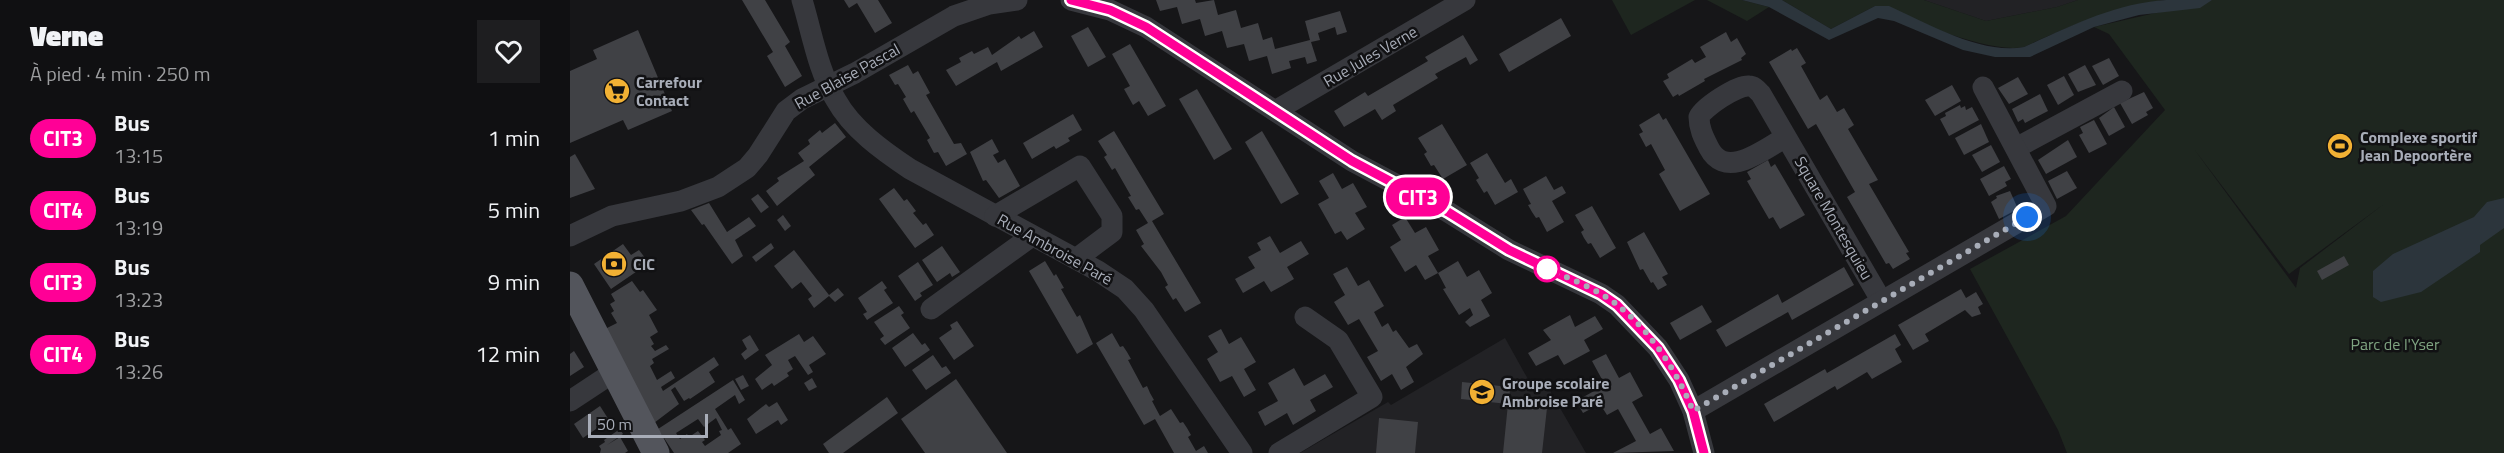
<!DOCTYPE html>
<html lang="fr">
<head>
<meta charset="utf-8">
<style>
	body { margin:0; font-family:"Titillium Web",sans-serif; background:#1e1e20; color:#f1f3f6; height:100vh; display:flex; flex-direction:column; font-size:22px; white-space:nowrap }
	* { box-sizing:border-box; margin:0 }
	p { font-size:20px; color:#9c9d9f }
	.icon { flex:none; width:33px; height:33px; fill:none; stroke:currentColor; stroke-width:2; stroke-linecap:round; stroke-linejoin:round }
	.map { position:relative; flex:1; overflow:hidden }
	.side { display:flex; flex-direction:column; background:#101012; width:570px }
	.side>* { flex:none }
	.badge { padding:0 12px; border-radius:20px; font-size:21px; line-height:39px }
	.scale { position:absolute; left:18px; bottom:15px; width:120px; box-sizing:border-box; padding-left:6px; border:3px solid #a8adb8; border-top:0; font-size:16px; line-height:21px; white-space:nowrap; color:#a8adb8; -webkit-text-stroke:4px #111113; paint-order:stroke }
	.you { position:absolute; width:30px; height:30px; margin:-15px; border:4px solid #fff; border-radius:50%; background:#1a73e8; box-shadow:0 0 0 9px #1a73e833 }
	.map>.badge { position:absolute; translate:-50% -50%; box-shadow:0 0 0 3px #fff }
	.round { display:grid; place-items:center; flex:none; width:63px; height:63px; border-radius:0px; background:#1e1e20 }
	.summary { display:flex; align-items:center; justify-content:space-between; height:102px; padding:0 30px }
	h1 { font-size:28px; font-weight:800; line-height:45px }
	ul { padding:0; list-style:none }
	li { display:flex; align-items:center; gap:18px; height:72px; padding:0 30px }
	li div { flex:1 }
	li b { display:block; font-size:22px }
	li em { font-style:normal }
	li .badge { min-width:66px; font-weight:700; text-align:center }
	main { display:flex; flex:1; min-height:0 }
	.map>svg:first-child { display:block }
</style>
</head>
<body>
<main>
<section class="side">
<div class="summary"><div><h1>Verne</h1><p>À pied · 4 min · 250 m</p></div><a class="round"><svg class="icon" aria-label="heart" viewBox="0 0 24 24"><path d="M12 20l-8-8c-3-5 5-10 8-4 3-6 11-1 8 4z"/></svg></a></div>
<ul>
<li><span class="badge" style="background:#ff0096;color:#fff">CIT3</span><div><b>Bus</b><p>13:15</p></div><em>1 min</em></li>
<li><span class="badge" style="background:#ff0096;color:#fff">CIT4</span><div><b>Bus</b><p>13:19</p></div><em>5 min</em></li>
<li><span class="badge" style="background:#ff0096;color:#fff">CIT3</span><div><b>Bus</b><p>13:23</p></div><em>9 min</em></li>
<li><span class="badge" style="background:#ff0096;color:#fff">CIT4</span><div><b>Bus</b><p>13:26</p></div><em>12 min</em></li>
</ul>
</section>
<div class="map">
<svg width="1934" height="453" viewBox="0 0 1934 453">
	<rect width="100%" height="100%" fill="#161618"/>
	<g fill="#222225">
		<path d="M1354,0H1508L1487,7L1416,21Z"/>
		<path d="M935,338L959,381L975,382L1016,453H730L818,402L821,405Z"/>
	</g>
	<g fill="#1e261f" fill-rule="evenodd">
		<path d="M1042,0H1125L1061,35Z"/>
		<path d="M1137,0H1172L1199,7L1177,21Z"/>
		<path d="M1212,0H1354L1416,21L1487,7L1508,0H1594C1542,8 1502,25 1454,47C1416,54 1343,19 1305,6L1261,29Z"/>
		<path d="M1642,0H1934V453H1497L1488,430L1400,269L1496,216L1595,110L1539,34L1524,27ZM1624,149L1719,274L1814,204L1730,268L1726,288Z"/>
	</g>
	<g fill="#2c353c">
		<path d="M1172,0H1212L1261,29L1305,6H1319C1357,23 1411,55 1454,47C1499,27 1545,3 1596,0C1611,0 1627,0 1642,0L1630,8L1569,15L1524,27L1460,57H1425L1393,50L1324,21L1308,18L1259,40L1199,7Z"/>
		<path d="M1934,198V228L1910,245V252L1851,292L1811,302L1803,297V271L1823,254L1904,217L1917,202Z"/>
	</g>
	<g fill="#404145" fill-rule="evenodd">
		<path d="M172,0H195L220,42L215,46L232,76L215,87L197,56L203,52Z"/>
		<path d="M274,0H308L322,23L305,33L287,3L279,8Z"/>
		<path d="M586,0H625L626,3L644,0L648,15L666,10L671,28L688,23L693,40L702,37L705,49L740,40L735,21L770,11L777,32L767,35L765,27L748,33L750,40L741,42L747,61L737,64L735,57L719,61L721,68L702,74L697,56L679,61L674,44L657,48L652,31L635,36L630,19L612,24L607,7L590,11Z"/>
		<path d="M991,18L1001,36L939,72L929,54Z"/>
		<path d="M518,27L536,57L518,67L501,36Z"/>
		<path d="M68,30L102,111L58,130L53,120L0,143V71L27,59L23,50Z"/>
		<path d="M464,31L473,47L431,71L427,62L386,86L376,70L391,62L389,58L402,51L404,54L418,47L422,55L449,36L451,39Z"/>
		<path d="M1156,32L1161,42L1167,38L1176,54L1171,58L1172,60L1134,79L1135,81L1109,96L1108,94L1103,97L1093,81L1099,78L1097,74L1122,59L1125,63L1136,57L1130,47Z"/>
		<path d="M893,35L908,60L900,65L896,57L865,74L868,78L823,105L826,111L812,120L805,109L774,127L764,111L795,92L798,96L858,61L855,57Z"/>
		<path d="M560,44L596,106L578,116L569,101L563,105L554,89L560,86L542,54Z"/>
		<path d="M1227,48L1236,63L1231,66L1250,100L1257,95L1267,112L1274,108L1284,125L1278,129L1308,180L1299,184L1339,252L1336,253L1340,259L1323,269L1319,263L1316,264L1277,197L1285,192L1246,124L1238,129L1199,62L1221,49L1222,51Z"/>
		<path d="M1539,58L1549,76L1533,85L1522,66Z"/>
		<path d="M338,65L343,74L348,71L360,93L356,95L384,144L391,143L397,154L376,166L368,152L364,153L357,140L360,138L344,111L341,113L333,99L336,97L328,84L325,85L319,75Z"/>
		<path d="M1515,65L1526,85L1508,92L1498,74Z"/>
		<path d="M1494,76L1504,95L1488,105L1477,85Z"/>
		<path d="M1448,77L1458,94L1439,104L1428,88Z"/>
		<path d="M1382,85L1391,101L1365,116L1355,100Z"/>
		<path d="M627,89L662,149L644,160L609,99Z"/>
		<path d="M1574,92L1583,108L1576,112L1578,115L1562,124L1550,103Z"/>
		<path d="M1470,94L1478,111L1455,123L1453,119L1448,122L1442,109Z"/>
		<path d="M1390,105L1391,108L1395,106L1396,110L1402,107L1409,120L1379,136L1370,119L1376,116L1375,113Z"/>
		<path d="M1544,107L1555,127L1539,136L1529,118Z"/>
		<path d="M1089,113L1093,120L1096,118L1140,194L1110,211L1089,174L1095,170L1081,144L1076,147L1069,134L1073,132L1069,125Z"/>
		<path d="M503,114L512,130L498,138L500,141L486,149L484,146L462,159L453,143Z"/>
		<path d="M1524,120L1537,144L1519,153L1509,135L1513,133L1510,127Z"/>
		<path d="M265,123L276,137L239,167L245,175L207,206L196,191L209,181L207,178L234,161L228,153L240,144L238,140L250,130L252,133Z"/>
		<path d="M872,124L897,165L873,179L864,165L861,166L854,154L857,152L848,138Z"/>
		<path d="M1411,124L1419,142L1394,155L1385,138Z"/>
		<path d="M544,131L594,214L582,221L631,303L615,312L606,298L603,300L595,287L598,285L591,272L571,246L574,244L566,230L578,223L569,209L566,210L563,205L558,197L561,196L545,168L542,170L534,157L537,155L528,141Z"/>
		<path d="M692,131L729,194L711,204L675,142Z"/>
		<path d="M422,139L429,152L423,155L428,163L435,159L450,186L429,198L416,180L413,181L400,152Z"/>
		<path d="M1498,140L1507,157L1476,174L1468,160Z"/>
		<path d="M1421,145L1430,162L1412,172L1402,155Z"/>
		<path d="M917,153L935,183L941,179L948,192L925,205L917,191L914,193L906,180L909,178L900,163Z"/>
		<path d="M5,154L25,189L0,198V157Z"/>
		<path d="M1198,160L1201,167L1205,164L1235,215L1210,229L1203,217L1199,219L1177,181L1181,179L1177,172Z"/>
		<path d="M1434,166L1441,179L1435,182L1437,186L1419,196L1410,179Z"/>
		<path d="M1497,171L1507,188L1487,199L1478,181Z"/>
		<path d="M763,173L772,189L783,183L797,207L785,213L795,229L777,240L771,231L765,234L748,204L759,198L749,181Z"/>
		<path d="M976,176L984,190L992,186L996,193L982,201L994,222L977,232L969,217L966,218L962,212L958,205L961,204L953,189Z"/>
		<path d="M324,188L334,201L337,199L346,211L343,213L353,225L356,223L364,235L345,248L309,199Z"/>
		<path d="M1440,191L1448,209L1429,219L1421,202L1427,198L1426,196Z"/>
		<path d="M188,194L199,207L191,213L181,199Z"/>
		<path d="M139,203L157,232L179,217L186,226L165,240L173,256L162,264L134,224L132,225L121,210Z"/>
		<path d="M1022,206L1046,248L1030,258L1021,243L1018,244L1014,238L1011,232L1014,230L1005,215Z"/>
		<path d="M213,215L221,226L215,231L207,220Z"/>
		<path d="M835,217L845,233L856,227L869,250L858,256L868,273L855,280L846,265L835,272L820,247L831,240L822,225Z"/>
		<path d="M1074,232L1098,274L1092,277L1097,285L1088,290L1083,282L1081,283L1073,269L1070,270L1057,242Z"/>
		<path d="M700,236L710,253L731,241L739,254L717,267L724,279L712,286L701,292L694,281L673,293L665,279L685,268L678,257L691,250L687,243Z"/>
		<path d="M201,243L204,248L186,262L182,257Z"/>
		<path d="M53,244L61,255L69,250L79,263L41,289L24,264Z"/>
		<path d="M372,246L390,272L382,277L380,273L367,282L352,260Z"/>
		<path d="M224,250L259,295L268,288L274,295L265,302L259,296L244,308L238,299L242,296L231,282L222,289L204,266Z"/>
		<path d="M1774,256L1779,265L1752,280L1747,271Z"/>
		<path d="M475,261L484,276L486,274L494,288L491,289L507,317L510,315L523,344L507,354L459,271Z"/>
		<path d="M888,261L897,277L909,270L922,293L911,300L920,316L900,327L895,322L903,315L900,308L889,315L873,289L876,288L868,273Z"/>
		<path d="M348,262L363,285L350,293L352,296L345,301L328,276Z"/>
		<path d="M777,267L788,286L799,280L814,306L804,312L812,327L818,323L823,332L826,330L839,348L847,344L853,354L836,367L844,382L831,390L822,374L811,381L797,357L808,351L789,319L778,325L764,302L775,295L763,274Z"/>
		<path d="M1274,267L1284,285L1222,320L1218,312L1156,347L1146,330L1208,294L1212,303Z"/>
		<path d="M62,281L70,292L73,290L87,310L79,315L88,332L80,337L84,344L81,346L85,351L96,345L99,349L82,359L84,363L80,366L87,380L101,371L105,378L91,387L93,391L144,357L149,365L139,372L145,382L120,399L119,398L114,401L105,387L101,390L109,404L84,423L35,329L47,323L41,313L44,311L40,304L45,301L41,294Z"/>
		<path d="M312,281L317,288L314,290L323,303L297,320L293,314L297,312L288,298Z"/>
		<path d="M1391,289L1396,298L1406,292L1413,304L1408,307L1411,314L1402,317L1395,310L1355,334L1359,341L1343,350L1328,325Z"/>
		<path d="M1132,305L1142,322L1110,340L1100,323Z"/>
		<path d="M329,306L334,313L331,315L340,328L315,345L310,339L314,336L304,322Z"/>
		<path d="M1000,315L1005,327L1025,316L1033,329L1014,340L1020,351L994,365L988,355L966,366L958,353L981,340L973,330Z"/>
		<path d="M387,321L404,346L384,360L369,338L382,329L380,325Z"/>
		<path d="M651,329L659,344L671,337L686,362L674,369L686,390L674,397L662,376L650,382L637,359L648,352L638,336Z"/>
		<path d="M343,333L352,345L355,343L360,350L335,367L322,348Z"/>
		<path d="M542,333L550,347L553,346L557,352L561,359L558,360L573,388L577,386L580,393L584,400L582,401L590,416L601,409L610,423L613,422L617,428L621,435L618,437L626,451L634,446L638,453H604L585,419L574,425L526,343Z"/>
		<path d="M229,334L234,342L243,336L256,354L239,365L243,372L238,375L225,356L218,360L223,369L217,373L219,376L204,386L202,383L192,390L185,379L202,365L195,355Z"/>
		<path d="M1325,334L1331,345L1325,349L1332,362L1302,379L1297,372L1267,390L1265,386L1204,422L1194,404L1255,369L1257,373Z"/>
		<path d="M180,335L189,350L175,360L171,354L177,349L172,340Z"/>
		<path d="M4,351L14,367L0,376V354Z"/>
		<path d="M1036,354L1049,378L1060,372L1073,396L1062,402L1080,434L1091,428L1104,451L1043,453L1066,441L1048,409L1037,415L1030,404L1013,413L1006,401L1035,385L1022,361Z"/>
		<path d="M363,355L372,368L376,366L381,373L356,390L342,370Z"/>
		<path d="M724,368L734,386L755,374L763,387L740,400L746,411L723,425L717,413L695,426L688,412L708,401L698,383Z"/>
		<path d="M173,375L179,386L171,390L165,379Z"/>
		<path d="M242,378L247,387L239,391L234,383Z"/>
		<path d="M386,379L437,453H355L331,419Z"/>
		<path d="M163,380L175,400L169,404L165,395L145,409L158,430L161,428L171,444L158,453H104L88,429ZM146,418L152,430L149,431L151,435L135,446L132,442L135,440L128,431L119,437L117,434L110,439L106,433L128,419L134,427Z"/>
		<path d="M892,382L940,387L939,404L977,408L972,453H933L938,404L891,399Z"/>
		<path d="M317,397L328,413L273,453H259L253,444Z"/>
		<path d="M207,402L218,420L211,425L208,420L186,434L177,419L196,404L199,407Z"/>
		<path d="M30,406L39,420L13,438L4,424Z"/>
		<path d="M809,418L848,422L845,453H806Z"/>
		<path d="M50,429L53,434L37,445L50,437L58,451L55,453H30L31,449L29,446L35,442L34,440Z"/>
	</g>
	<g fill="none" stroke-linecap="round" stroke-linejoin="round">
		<g stroke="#37383d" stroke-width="21">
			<path d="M232,0C242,33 248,71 266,100C282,129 313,151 340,169L528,271L555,289L574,310L672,453"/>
			<path d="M501,0L540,10L576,27L782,161L878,212L939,250L1031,294L1047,305L1088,348L1109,380L1123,411L1134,453"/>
			<path d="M705,111L895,0"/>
			<path d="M1216,137C1194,149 1156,181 1139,148C1134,138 1129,129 1129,117C1134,107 1167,85 1179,86C1184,86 1187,90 1191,94L1311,300"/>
			<path d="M1446,148L1552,91"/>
			<path d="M425,216L510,166L542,216V232L506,259"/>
			<path d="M0,236L42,216L111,201L148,187L177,168L188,155L216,111L232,99L285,73L384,16L419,4L447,0"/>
			<path d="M361,309L462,236"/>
			<path d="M0,401L44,372"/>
			<path d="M1123,411L1476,206L1413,87"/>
			<path d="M709,453L802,397L768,340L735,317"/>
		</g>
		<path stroke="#53555c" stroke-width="27" d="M0,285L86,453"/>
	</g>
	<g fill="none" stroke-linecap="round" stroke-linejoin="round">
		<g stroke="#fff" stroke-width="14">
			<path id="line" d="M501,0L540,10L576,27L782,161L878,212L939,250L1031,294L1047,305L1088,348L1109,380L1123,411L1134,453"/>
		</g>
		<use href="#line" stroke="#ff0096" stroke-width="9"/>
		<path stroke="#a8adb8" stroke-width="6" stroke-dasharray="0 10.8" d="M977,269C997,277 1027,289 1046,304C1080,330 1107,371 1123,411L1457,217"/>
	</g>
	<defs>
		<g id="supermarket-disc" transform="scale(1.35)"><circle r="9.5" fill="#f2b134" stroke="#111113"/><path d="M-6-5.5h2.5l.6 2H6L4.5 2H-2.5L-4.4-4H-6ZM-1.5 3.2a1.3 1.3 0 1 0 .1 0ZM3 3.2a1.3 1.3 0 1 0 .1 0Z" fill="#111"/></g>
		<g id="stadium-disc" transform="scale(1.35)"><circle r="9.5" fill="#f2b134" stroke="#111113"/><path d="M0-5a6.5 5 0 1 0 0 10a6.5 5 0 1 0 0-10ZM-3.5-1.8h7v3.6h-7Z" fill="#111"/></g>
		<g id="bank-disc" transform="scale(1.35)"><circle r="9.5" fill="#f2b134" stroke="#111113"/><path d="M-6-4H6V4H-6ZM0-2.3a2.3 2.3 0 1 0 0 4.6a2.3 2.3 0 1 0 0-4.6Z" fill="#111"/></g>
		<g id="school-disc" transform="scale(1.35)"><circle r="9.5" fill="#f2b134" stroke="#111113"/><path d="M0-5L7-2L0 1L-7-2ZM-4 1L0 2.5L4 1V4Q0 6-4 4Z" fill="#111"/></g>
	</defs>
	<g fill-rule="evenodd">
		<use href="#supermarket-disc" x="47" y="91"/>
		<use href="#stadium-disc" x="1770" y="146"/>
		<use href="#bank-disc" x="44" y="264"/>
		<use href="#school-disc" x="912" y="392"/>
	</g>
	<circle fill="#fff" stroke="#ff0096" stroke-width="3" cx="977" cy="269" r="12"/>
	<g text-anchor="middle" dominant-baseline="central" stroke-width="5" stroke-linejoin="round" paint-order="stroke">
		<g font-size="16" fill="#a8adb8" stroke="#111113">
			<text transform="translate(800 56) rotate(-30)">Rue Jules Verne</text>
			<text transform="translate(277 76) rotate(-29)">Rue Blaise Pascal</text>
			<text transform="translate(1264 218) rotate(60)">Square Montesquieu</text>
			<text transform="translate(485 249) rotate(29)">Rue Ambroise Paré</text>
		</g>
		<g font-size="16" font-weight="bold" fill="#a8adb8" stroke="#111113" text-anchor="start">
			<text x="66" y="82">Carrefour<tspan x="66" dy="18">Contact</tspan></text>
			<text x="1790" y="137">Complexe sportif<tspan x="1790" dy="18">Jean Depoortère</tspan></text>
			<text x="63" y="264">CIC</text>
			<text x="932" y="383">Groupe scolaire<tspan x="932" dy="18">Ambroise Paré</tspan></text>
		</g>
		<g font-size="16" fill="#7fa381" stroke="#111113">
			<text x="1825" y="344">Parc de l'Yser</text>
		</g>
	</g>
</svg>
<div class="scale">50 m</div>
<div class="you" style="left:1457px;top:217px"></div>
<b class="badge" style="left:848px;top:197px;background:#ff0096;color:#fff">CIT3</b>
</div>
</main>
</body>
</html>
